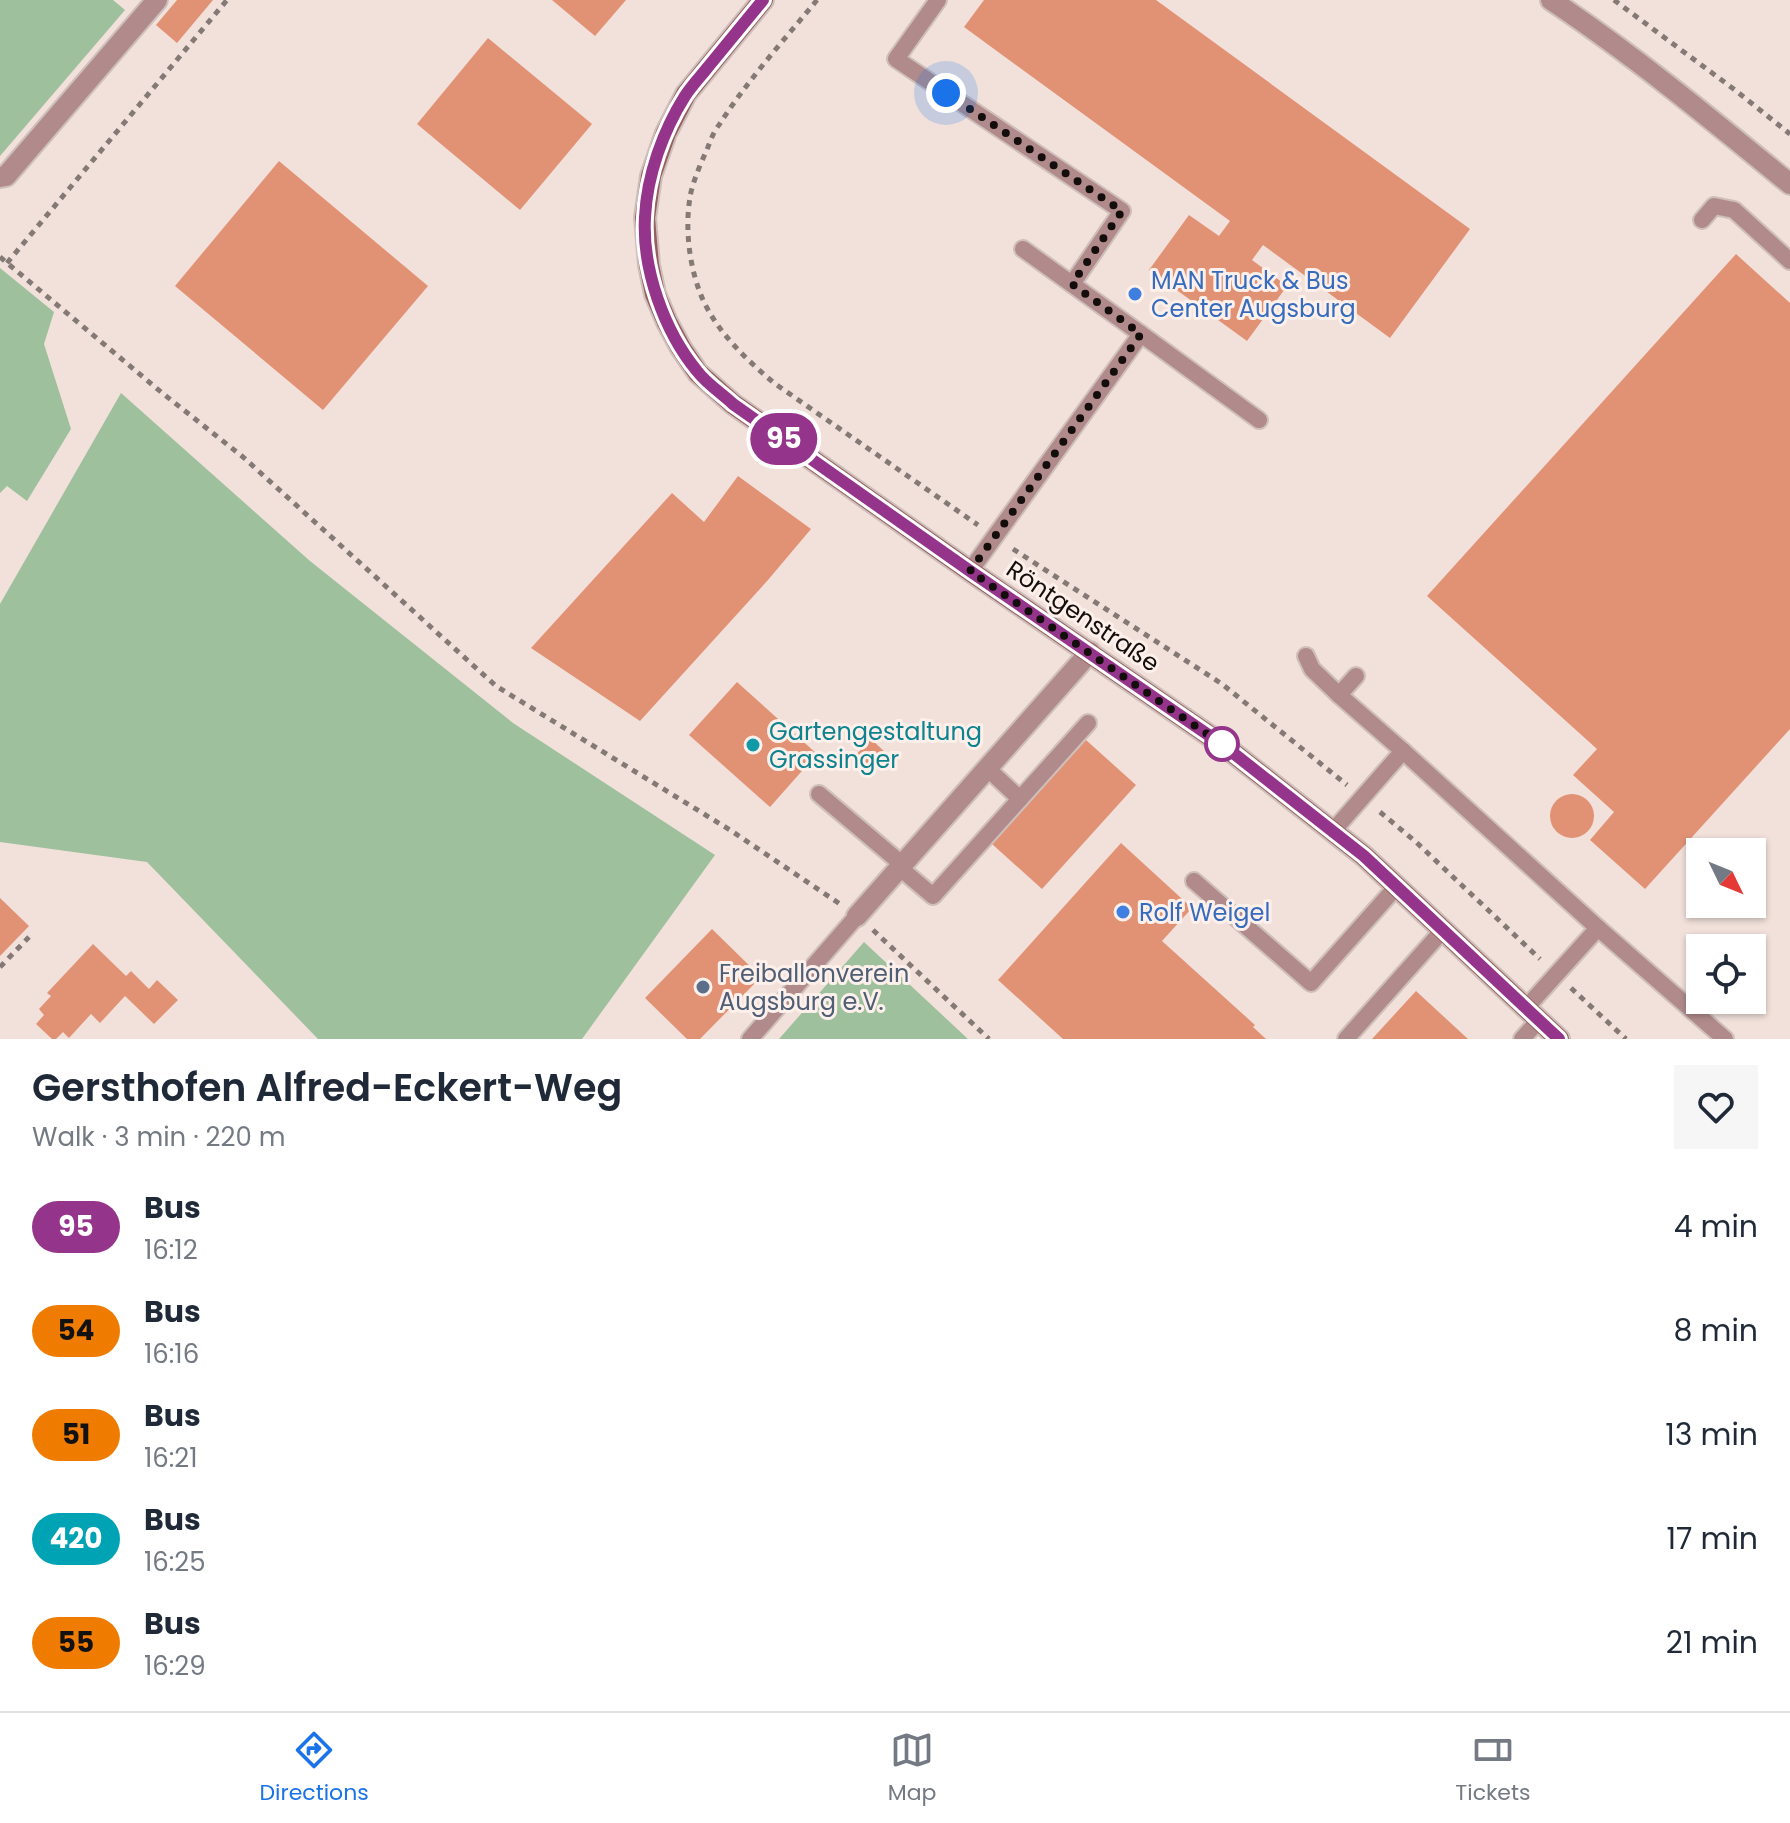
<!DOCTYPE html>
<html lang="en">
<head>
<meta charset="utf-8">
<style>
	body { margin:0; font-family:Poppins,sans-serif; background:#f6f6f7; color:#1f2937; height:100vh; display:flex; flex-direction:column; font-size:30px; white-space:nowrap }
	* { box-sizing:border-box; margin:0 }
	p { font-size:26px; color:#747a83 }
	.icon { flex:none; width:44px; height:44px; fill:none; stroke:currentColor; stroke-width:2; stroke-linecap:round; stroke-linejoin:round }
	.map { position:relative; height:1039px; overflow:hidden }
	.sheet { display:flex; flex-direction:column; background:#fff; flex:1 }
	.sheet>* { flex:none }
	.badge { padding:0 16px; border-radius:26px; font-size:28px; line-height:52px }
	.needle { width:52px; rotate:133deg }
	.tools { position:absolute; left:1686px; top:838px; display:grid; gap:16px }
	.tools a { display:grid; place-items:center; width:80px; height:80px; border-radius:0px; background:#fff; box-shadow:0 2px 6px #0004; font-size:40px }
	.you { position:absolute; width:40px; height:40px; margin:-20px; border:6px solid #fff; border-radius:50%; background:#1a73e8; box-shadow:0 0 0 12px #1a73e833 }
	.map>.badge { position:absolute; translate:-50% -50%; box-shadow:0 0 0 4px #fff }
	.round { display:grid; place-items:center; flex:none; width:84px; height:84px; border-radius:0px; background:#f6f6f7 }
	.head { display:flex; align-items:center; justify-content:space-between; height:136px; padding:0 32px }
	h1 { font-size:38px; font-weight:600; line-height:60px }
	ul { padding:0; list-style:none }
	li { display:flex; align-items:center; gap:24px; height:104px; padding:0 32px }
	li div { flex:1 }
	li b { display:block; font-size:30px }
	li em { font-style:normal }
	li .badge { min-width:88px; font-weight:700; text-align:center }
	.tabs { display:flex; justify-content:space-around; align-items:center; height:112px; border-top:2px solid #e0e1e3; background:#fff; font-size:22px; color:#747a83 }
	.tabs a { display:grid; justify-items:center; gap:4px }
	.tabs .active { color:#1a73e8 }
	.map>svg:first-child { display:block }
</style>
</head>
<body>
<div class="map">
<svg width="1790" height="1039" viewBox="0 0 1790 1039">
	<rect width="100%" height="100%" fill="#f2e1db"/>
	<g fill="#9ec09c">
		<path d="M0,0H113L125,10L0,156Z"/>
		<path d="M0,268L54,312L44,344L71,429L27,501L7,486L0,493Z"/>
		<path d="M121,393L310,561L513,723L715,855L582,1039H318L147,862L0,842V604Z"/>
		<path d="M864,942L968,1039H779Z"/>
	</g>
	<g fill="#e19275">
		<path d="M177,0H213L177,43L156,25Z"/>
		<path d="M552,0H626L595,36Z"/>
		<path d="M984,0H1156L1470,229L1390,338L1263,245L1252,260L1287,286L1247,341L1149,270L1189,215L1219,236L1230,221L964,27Z"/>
		<path d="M488,38L592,124L520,210L417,124Z"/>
		<path d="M279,161L428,286L323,410L175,286Z"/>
		<path d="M1736,254L1790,303V729L1645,889L1590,840L1614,812L1573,775L1597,749L1427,596Z"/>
		<path d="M738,476L811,529L768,580L640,721L531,648L672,493L704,522Z"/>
		<path d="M737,682L817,754L770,807L689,735Z"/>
		<path d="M871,739L887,754L869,773L853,758Z"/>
		<path d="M1086,740L1136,785L1042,889L992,844Z"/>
		<circle cx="1572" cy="816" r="22"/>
		<path d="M1121,843L1192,908L1162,941L1255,1025L1253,1027L1266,1039H1063L998,980Z"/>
		<path d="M0,898L29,926L0,956Z"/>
		<path d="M712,929L761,977L700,1039H687L645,998Z"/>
		<path d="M93,944L126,976L131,971L149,989L157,980L178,1000L154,1024L125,996L100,1023L91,1014L69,1038L63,1032L56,1039H52L36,1024L44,1015L39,1009L51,996L47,993Z"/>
		<path d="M1416,991L1468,1039H1372Z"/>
	</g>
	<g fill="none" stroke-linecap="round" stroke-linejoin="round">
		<g stroke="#cebfba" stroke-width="20">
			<g id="lane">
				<path d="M938,0L896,59L1122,211L1072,284"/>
				<path d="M1702,220L1714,206L1734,210L1790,261"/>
				<path d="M1023,249L1141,334"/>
				<path d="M970,571L1141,334L1259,420"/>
				<path d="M1306,656L1312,669L1339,695L1403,751L1598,928L1725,1039"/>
				<path d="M1339,695L1356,676"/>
				<path d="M988,769L1020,799"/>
				<path d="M819,794L903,865"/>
				<path d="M1333,831L1403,751"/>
				<path d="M900,868L933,896L1088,723"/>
				<path d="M1194,881L1311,983L1397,886"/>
				<path d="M1526,1008L1598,928"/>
				<path d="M750,1039L857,916"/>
				<path d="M1346,1039L1443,930"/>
				<path d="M1522,1039L1539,1020"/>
			</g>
		</g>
		<g stroke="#cebfba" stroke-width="24">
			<g id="street">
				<path d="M1551,0C1635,56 1712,120 1790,184"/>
				<path d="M0,177L6,176L157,0"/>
				<path d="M857,916L1090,652"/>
			</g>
		</g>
		<g stroke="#cebfba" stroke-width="24">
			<path id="secondary" d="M763,0L686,94L666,133L651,176L645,218L649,265L655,294L667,322L681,348L698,373L733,404L970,571L1223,745L1364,856L1559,1039"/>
		</g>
		<g stroke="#847975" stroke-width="5" stroke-dasharray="6 6" stroke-linecap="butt">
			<path d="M817,0C784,40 747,81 719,125C714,131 711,139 708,147C702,161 695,176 691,192C684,226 689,268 703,300C719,334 746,359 774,383L978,525"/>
			<path d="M1614,0L1735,90L1790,134"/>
			<path d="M0,257L161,392L243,457L496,686L730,830L840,904"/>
			<path d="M7,263L227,0"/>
			<path d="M1013,549L1222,684L1347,785"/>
			<path d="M1380,812L1416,842L1540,959"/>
			<path d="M873,930L989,1039"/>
			<path d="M0,967L29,937"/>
			<path d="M1571,988L1626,1039"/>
		</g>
		<use href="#lane" stroke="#b18b8c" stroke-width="16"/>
		<use href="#street" stroke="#b18b8c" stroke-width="20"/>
		<use href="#secondary" stroke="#955f62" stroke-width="20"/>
	</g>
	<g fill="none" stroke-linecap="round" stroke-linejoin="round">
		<g stroke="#fff" stroke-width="18">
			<path id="line" d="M763,0C745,22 727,44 708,67C701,76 692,85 685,96C663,131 647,175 645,217C642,269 664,331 697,371C706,383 721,393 733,404L970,571L1223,745L1364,856L1559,1039"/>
		</g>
		<use href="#line" stroke="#95348b" stroke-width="12"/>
		<path stroke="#130d0b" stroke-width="8" stroke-dasharray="0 14.4" d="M946,93L1122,211L1072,284L1141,334L970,571L1223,745L1222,744"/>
	</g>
	<g fill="#3f7fe0" stroke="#fdefea" stroke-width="3">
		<circle cx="1135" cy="294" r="8"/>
		<circle cx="1123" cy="912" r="8"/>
	</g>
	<circle fill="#fff" stroke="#95348b" stroke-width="4" cx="1222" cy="744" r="16"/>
	<circle fill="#0f9aa8" stroke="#fdefea" stroke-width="3" cx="753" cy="745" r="8"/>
	<circle fill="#5c6f8a" stroke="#fdefea" stroke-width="3" cx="703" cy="987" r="8"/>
	<g text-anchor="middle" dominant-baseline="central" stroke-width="6" stroke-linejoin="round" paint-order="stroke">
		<g font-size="24" fill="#366cbe" stroke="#fdefea" text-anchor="start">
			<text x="1151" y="280">MAN Truck &amp; Bus<tspan x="1151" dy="28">Center Augsburg</tspan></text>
			<text x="1139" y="912">Rolf Weigel</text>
		</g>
		<g font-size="24" fill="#130d0b" stroke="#fdefea">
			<text transform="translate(1083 616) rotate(34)">Röntgenstraße</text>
		</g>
		<g font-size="24" fill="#0d838f" stroke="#fdefea" text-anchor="start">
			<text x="769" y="731">Gartengestaltung<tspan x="769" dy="28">Grassinger</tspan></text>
		</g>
		<g font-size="24" fill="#4e5e75" stroke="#fdefea" text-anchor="start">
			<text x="719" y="973">Freiballonverein<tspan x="719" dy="28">Augsburg e.V.</tspan></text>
		</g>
	</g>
</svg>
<div class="tools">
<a><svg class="needle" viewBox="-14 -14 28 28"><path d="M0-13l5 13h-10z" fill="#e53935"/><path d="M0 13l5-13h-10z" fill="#747a83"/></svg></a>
<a><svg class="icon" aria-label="locate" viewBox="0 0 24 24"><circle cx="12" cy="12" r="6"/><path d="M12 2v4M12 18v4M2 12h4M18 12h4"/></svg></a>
</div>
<div class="you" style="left:946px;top:93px"></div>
<b class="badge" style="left:784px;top:439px;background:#95348b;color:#fff">95</b>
</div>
<section class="sheet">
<div class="head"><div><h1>Gersthofen Alfred-Eckert-Weg</h1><p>Walk · 3 min · 220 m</p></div><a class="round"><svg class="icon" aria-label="heart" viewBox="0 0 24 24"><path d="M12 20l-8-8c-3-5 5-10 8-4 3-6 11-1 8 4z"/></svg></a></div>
<ul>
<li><span class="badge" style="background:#95348b;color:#fff">95</span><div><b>Bus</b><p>16:12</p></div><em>4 min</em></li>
<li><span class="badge" style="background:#ef7c00;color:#111">54</span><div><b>Bus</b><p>16:16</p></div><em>8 min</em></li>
<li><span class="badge" style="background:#ef7c00;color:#111">51</span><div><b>Bus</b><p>16:21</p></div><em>13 min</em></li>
<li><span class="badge" style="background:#00a3b4;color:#fff">420</span><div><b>Bus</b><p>16:25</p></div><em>17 min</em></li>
<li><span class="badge" style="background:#ef7c00;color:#111">55</span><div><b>Bus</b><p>16:29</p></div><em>21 min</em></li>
</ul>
</section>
<nav class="tabs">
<a class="active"><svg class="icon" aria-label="directions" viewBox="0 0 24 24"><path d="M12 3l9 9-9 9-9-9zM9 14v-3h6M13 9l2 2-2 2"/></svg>Directions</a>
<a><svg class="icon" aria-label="map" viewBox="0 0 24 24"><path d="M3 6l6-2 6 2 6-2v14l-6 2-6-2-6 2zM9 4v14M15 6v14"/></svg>Map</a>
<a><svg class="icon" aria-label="tickets" viewBox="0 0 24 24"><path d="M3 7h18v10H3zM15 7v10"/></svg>Tickets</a>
</nav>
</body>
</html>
